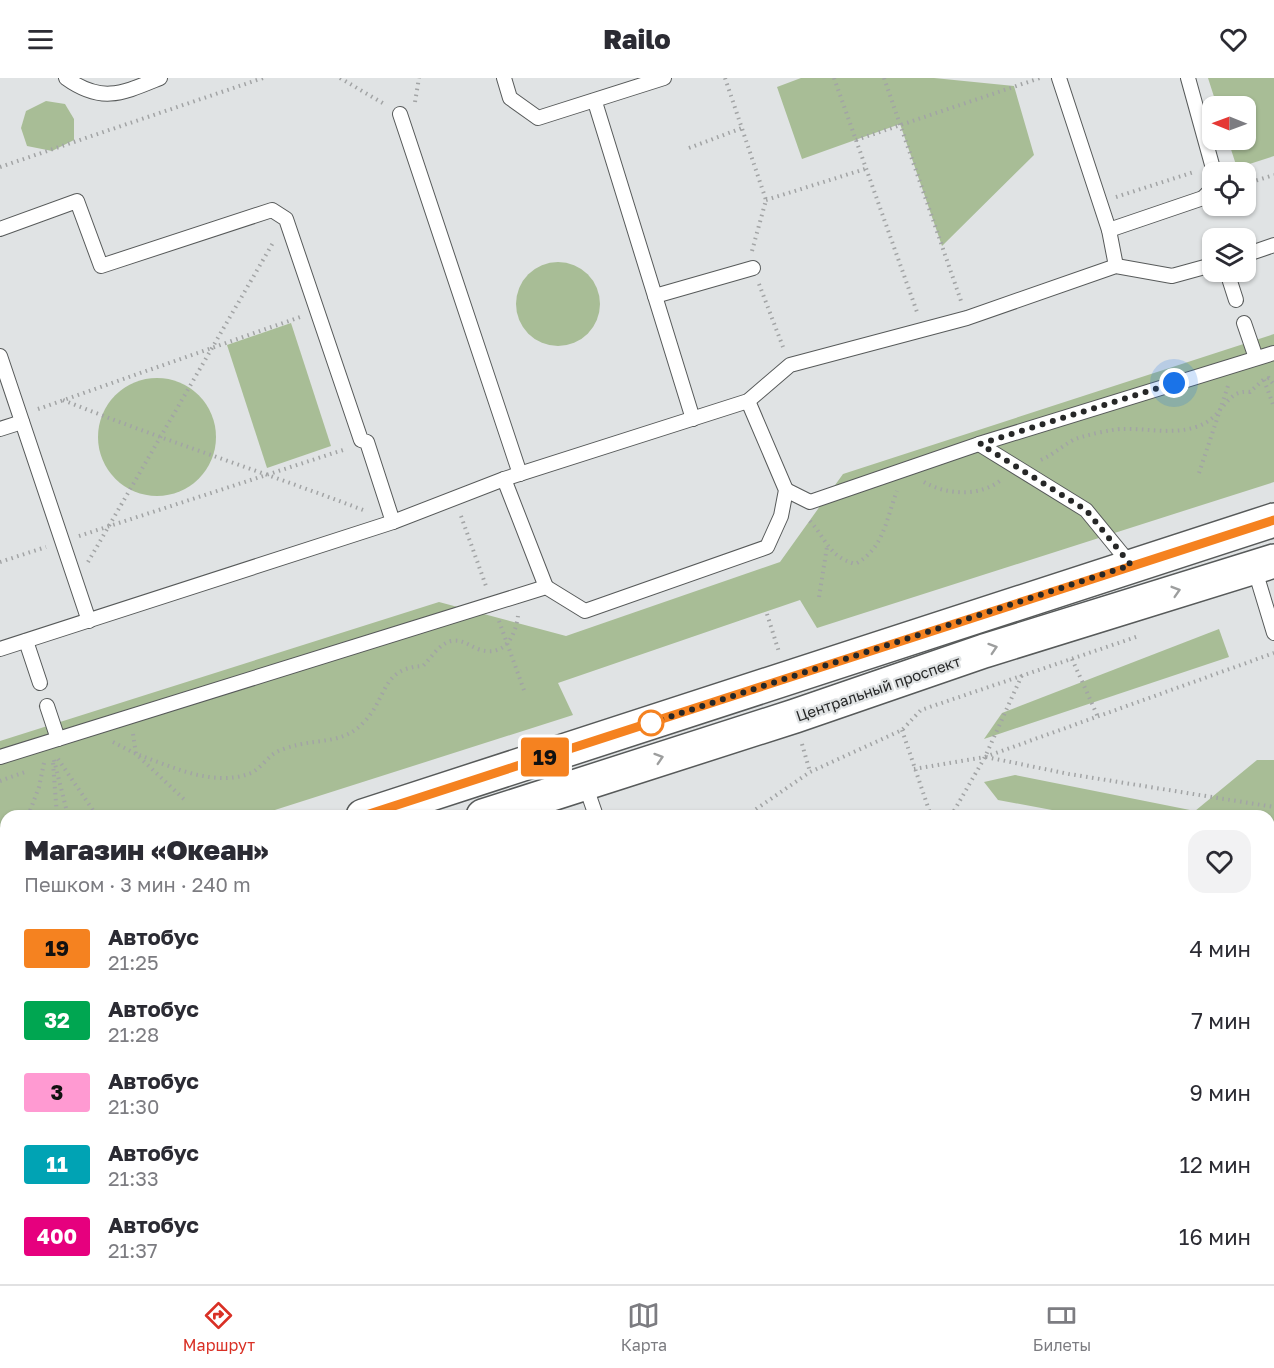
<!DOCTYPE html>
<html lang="ru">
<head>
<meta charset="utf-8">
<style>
	body { margin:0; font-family:"Golos Text",sans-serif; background:#f2f2f3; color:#2b2b33; height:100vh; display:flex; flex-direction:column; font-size:22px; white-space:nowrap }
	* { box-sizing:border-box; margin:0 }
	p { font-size:20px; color:#7c7c81 }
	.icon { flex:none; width:33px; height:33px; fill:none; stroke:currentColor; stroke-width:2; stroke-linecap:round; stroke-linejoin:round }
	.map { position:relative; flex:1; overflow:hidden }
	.panel { position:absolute; left:0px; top:732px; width:1275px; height:474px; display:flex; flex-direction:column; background:#fff; border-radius:18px 18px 0 0; box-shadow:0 2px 4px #0004 }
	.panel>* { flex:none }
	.badge { padding:0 12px; border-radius:4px; font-size:21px; line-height:39px }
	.needle { width:39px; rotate:271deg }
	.controls { position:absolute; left:1202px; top:18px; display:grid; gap:12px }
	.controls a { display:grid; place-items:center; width:54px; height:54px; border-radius:12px; background:#fff; box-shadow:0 2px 4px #0004; font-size:30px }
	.you { position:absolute; width:30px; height:30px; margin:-15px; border:4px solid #fff; border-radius:50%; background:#1a73e8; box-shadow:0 0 0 9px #1a73e833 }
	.map>.badge { position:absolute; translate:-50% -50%; box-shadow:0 0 0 3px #fff }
	.round { display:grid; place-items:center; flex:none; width:63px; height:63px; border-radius:18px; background:#f2f2f3 }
	.summary { display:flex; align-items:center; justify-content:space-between; height:102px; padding:0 24px }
	h1 { font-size:28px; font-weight:800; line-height:45px }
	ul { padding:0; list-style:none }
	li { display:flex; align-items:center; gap:18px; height:72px; padding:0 24px }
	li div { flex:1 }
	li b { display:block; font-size:22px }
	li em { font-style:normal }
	li .badge { min-width:66px; font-weight:700; text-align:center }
	header { display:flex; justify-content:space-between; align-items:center; height:78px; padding:0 24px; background:#fff; font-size:27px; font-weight:800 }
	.dock { display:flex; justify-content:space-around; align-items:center; height:84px; border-top:2px solid #e1e1e2; background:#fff; font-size:16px; color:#7c7c81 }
	.dock a { display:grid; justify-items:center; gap:3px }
	.dock .on { color:#d93025 }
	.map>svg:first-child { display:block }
</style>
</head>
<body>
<header><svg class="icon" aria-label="menu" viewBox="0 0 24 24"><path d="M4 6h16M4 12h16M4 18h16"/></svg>Railo<svg class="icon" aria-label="heart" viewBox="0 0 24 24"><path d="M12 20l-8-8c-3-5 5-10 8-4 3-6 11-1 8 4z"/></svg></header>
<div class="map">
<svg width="1274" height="1206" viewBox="0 0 1274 1206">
	<rect width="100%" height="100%" fill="#e0e3e4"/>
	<g fill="#a8bd96">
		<path d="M801,0H934L1014,8L1034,77L942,168L900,46L802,81L777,9Z"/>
		<path d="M1208,0H1274V78L1237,90L1228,62H1245V28H1217Z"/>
		<path d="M46,23L65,26L74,41V62L52,73L27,68L21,50L26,33Z"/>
		<circle cx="558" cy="226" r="42"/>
		<path d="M291,245L331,368L267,390L227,267Z"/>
		<path d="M1274,256V404L817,550L800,522L558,605L573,637L256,738H6V817L0,819V663L439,524L566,558L780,484L843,396Z"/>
		<circle cx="157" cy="359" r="59"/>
		<path d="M1219,551L1229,579L984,661L1002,635Z"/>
		<path d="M1257,682H1274V775L1269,774V738H1084L998,722L984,704L1015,697L1195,733Z"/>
		<path d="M1056,1200H1103L1102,1206H1055Z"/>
	</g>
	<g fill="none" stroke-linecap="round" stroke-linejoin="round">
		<g stroke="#575a5a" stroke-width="16">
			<g id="service">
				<path d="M66,0C102,26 123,15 160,0"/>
				<path d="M504,0L510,20L538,40L664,0"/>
				<path d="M1059,0L1109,152L1116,188"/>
				<path d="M1188,0L1214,94"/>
				<path d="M595,24L693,341"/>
				<path d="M400,36L520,396"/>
				<path d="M0,151L77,123L101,188L272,132L286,141L361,362L367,364L393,444"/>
				<path d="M1109,152L1203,120L1212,111"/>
				<path d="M1245,177L1274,167"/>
				<path d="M1227,194L1236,222"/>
				<path d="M655,218L753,190"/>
				<path d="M1244,245L1256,280"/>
				<path d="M0,278L89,543"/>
				<path d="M0,351L22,344"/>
				<path d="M979,366L1086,432L1131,487"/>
				<path d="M504,401L546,509"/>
				<path d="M786,412L810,424L979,366L1274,275"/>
				<path d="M1254,489L1274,555"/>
				<path d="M26,563L40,605"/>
				<path d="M0,571L393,444L504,401L748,323L790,287L967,240L1116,188L1172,198L1212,187"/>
				<path d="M47,628L58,661"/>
				<path d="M0,679L546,509L585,533L767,469L781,438L786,412L748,323"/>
				<path d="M585,706L596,738"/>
				<path d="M1269,873H1274"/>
				<path d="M1269,984L1274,985"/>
				<path d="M0,998L6,1024"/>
				<path d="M1269,1183L1274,1184"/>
				<path d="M50,1200L52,1206"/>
				<path d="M436,1200L467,1206"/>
				<path d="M86,1206L97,1200"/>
				<path d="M1024,1206L1025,1200"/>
			</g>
		</g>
		<g stroke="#575a5a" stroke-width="36">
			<g id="primary">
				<path d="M363,738L1274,442"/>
				<path d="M483,738L795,638L984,573L1274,483"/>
				<path d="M0,856L6,854"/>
				<path d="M0,900L6,898"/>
			</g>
		</g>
		<g stroke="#a2a4a5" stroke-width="4" stroke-dasharray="1.5 4.5" stroke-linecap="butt">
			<path d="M340,0L386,27"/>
			<path d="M725,0L766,122L752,173"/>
			<path d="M834,0L917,234"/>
			<path d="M884,0L961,223"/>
			<path d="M415,24L419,0"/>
			<path d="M856,62L1040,0"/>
			<path d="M689,70L742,50"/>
			<path d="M0,89L263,0"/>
			<path d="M1245,106L1274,97"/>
			<path d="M1116,119L1194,94"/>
			<path d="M766,122L865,91"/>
			<path d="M759,206L783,269"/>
			<path d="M1268,299L1274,307"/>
			<path d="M1264,302L1274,329"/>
			<path d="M63,322C162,362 264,394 363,432"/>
			<path d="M38,331L300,239"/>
			<path d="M1041,382C1054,376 1061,369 1073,362C1081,358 1113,351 1122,351C1147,350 1172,357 1196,349C1225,340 1224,311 1250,314L1264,301L1269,300"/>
			<path d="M1199,395L1228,308"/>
			<path d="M924,404C946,417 980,419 1001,402"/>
			<path d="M461,438L486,508"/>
			<path d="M810,443C827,462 828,478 855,486C884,471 886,441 897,413"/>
			<path d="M79,458L346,371"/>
			<path d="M0,484L46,469"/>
			<path d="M88,484L274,163"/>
			<path d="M819,519L827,469"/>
			<path d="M767,536L779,574"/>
			<path d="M499,543L525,615"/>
			<path d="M1072,581L1098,639"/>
			<path d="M902,652L931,738"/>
			<path d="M133,656L136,676C171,688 213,710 251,695C259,691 265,683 272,677C278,672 289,669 297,667C322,661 345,665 364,644C388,619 381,590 423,588C432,579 439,566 451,563C462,561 468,567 478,571C503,580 515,560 518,538"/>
			<path d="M113,664L136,676L187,724"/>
			<path d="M802,666L810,694"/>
			<path d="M986,679L1069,696L1274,729"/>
			<path d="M58,681L97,738"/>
			<path d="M54,682L68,738"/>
			<path d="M53,685L57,738"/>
			<path d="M914,691L985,679L1274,575"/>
			<path d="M0,703L28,693"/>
			<path d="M28,738L39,709L44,685"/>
			<path d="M746,738L810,694L902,652L921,632L1139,558"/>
			<path d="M951,738L985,679L1022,597"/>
			<path d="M0,756H6"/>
			<path d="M0,1086L6,1107"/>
			<path d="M1269,1138L1274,1139"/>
			<path d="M0,1166L6,1164"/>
			<path d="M952,1206L953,1200"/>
			<path d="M1168,1206L1170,1200"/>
		</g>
		<use href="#service" stroke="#fff" stroke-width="14"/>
		<use href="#primary" stroke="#fff" stroke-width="33"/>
	</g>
	<defs><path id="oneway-chevron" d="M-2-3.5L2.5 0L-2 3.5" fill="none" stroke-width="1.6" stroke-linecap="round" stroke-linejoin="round" transform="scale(1.5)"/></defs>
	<g stroke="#9d9e9e">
		<use href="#oneway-chevron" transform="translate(1176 513) rotate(-17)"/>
		<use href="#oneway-chevron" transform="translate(993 570) rotate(-18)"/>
		<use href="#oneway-chevron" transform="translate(659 680) rotate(-18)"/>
	</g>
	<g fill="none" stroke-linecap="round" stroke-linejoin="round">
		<g stroke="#fff" stroke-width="14">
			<path id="line" d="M363,738L1274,442"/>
		</g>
		<use href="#line" stroke="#f58220" stroke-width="9"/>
		<path stroke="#262727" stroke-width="6" stroke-dasharray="0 10.8" d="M651,645L1131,487L1086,432L980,366L1174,305"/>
	</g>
	<circle fill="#fff" stroke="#f58220" stroke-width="3" cx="651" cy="645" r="12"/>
	<g text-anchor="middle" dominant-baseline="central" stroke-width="4.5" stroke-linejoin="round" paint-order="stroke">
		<g font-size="15" fill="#262727" stroke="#e0e3e4">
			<text transform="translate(878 610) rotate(-19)">Центральный проспект</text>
		</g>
	</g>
</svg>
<div class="controls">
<a><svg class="needle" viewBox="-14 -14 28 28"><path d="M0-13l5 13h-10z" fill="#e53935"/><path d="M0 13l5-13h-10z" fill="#7c7c81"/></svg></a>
<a><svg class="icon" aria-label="locate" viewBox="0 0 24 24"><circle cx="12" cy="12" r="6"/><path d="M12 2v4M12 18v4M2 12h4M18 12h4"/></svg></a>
<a><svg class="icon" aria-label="layers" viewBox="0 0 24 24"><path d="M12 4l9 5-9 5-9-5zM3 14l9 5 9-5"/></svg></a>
</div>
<div class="you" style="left:1174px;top:305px"></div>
<b class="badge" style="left:545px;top:679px;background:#f58220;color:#111">19</b>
<section class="panel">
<div class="summary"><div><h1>Магазин «Океан»</h1><p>Пешком · 3 мин · 240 m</p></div><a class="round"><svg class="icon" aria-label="heart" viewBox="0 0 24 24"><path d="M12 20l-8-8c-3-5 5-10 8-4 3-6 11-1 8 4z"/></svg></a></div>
<ul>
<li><span class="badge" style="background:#f58220;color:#111">19</span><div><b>Автобус</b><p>21:25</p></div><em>4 мин</em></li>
<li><span class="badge" style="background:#00a651;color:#fff">32</span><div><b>Автобус</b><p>21:28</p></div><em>7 мин</em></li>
<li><span class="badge" style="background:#ff9ad2;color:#111">3</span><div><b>Автобус</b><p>21:30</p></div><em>9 мин</em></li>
<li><span class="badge" style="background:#00a3b4;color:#fff">11</span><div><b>Автобус</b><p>21:33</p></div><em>12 мин</em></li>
<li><span class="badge" style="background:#e6007e;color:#fff">400</span><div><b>Автобус</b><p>21:37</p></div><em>16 мин</em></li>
</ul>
</section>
</div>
<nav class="dock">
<a class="on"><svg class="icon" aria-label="directions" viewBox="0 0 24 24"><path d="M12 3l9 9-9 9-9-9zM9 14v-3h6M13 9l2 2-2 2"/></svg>Маршрут</a>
<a><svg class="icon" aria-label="map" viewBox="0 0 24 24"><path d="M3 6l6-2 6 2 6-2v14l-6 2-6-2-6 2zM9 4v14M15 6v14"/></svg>Карта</a>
<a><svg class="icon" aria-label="tickets" viewBox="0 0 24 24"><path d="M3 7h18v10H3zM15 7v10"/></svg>Билеты</a>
</nav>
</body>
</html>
